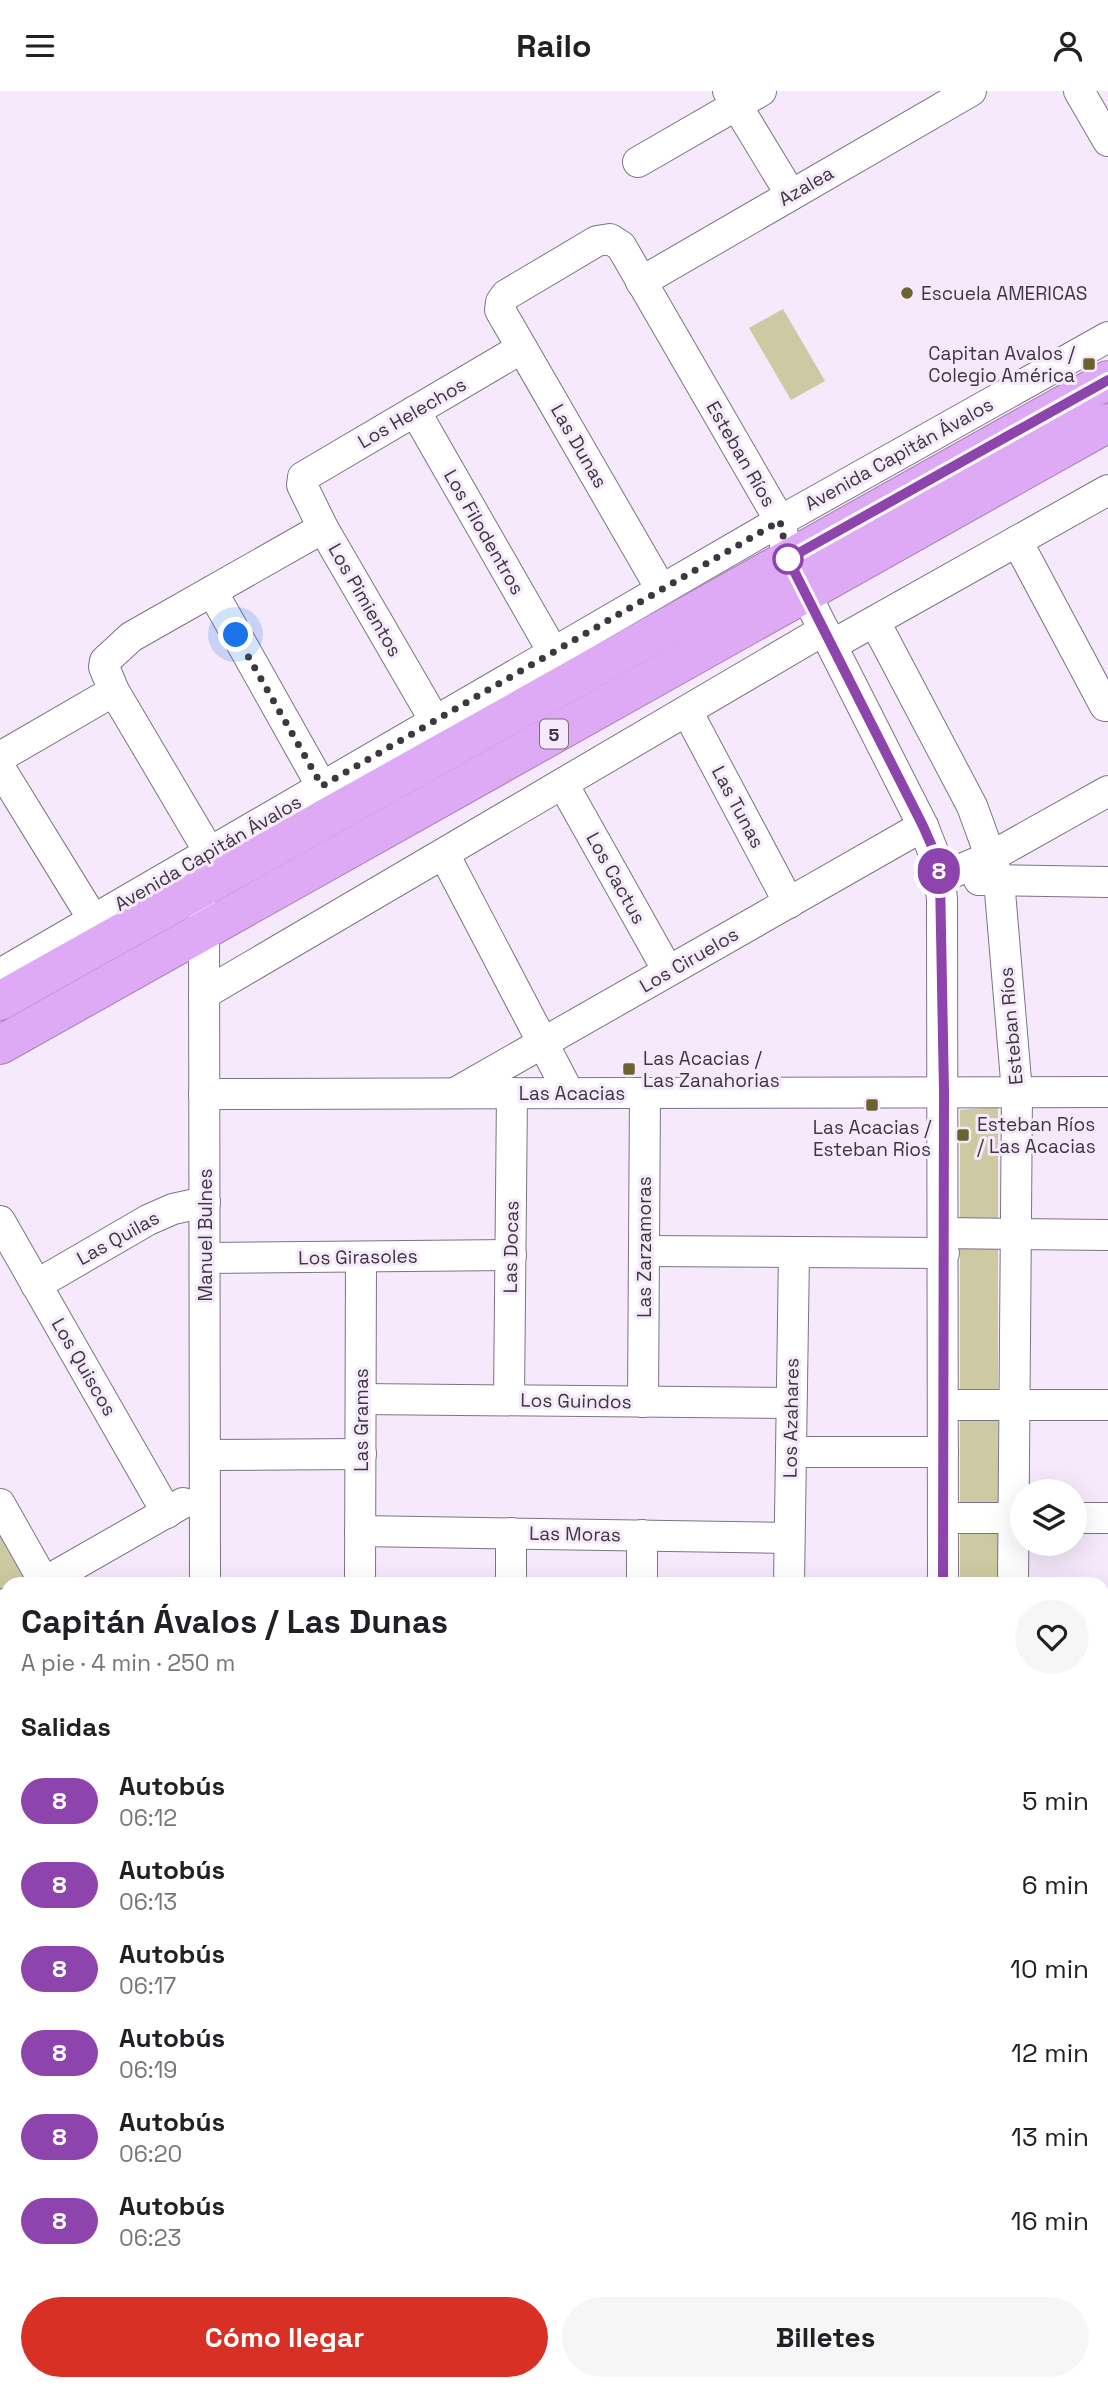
<!DOCTYPE html>
<html lang="es">
<head>
<meta charset="utf-8">
<style>
	body { margin:0; font-family:"Space Grotesk",sans-serif; background:#f6f6f6; color:#202124; height:100vh; display:flex; flex-direction:column; font-size:26px; white-space:nowrap }
	* { box-sizing:border-box; margin:0 }
	p { font-size:23px; color:#757577 }
	.icon { flex:none; width:38px; height:38px; fill:none; stroke:currentColor; stroke-width:2; stroke-linecap:round; stroke-linejoin:round }
	.map { position:relative; flex:1; overflow:hidden }
	.panel { position:absolute; left:0px; top:1486px; width:1110px; height:814px; display:flex; flex-direction:column; background:#fff; border-radius:21px 21px 0 0; box-shadow:0 7px 28px #0002 }
	.panel>* { flex:none }
	.badge { padding:0 14px; border-radius:23px; font-size:24px; line-height:46px }
	.controls { position:absolute; left:1010px; top:1388px; display:grid; gap:14px }
	.controls a { display:grid; place-items:center; width:77px; height:77px; border-radius:50%; background:#fff; box-shadow:0 7px 28px #0002; font-size:35px }
	.you { position:absolute; width:35px; height:35px; margin:-18px; border:5px solid #fff; border-radius:50%; background:#1a73e8; box-shadow:0 0 0 10px #1a73e833 }
	.map>.badge { position:absolute; translate:-50% -50%; box-shadow:0 0 0 4px #fff }
	h2 { padding:0 21px; font-size:26px; line-height:63px }
	.round { display:grid; place-items:center; flex:none; width:74px; height:74px; border-radius:37px; background:#f6f6f6 }
	.head { display:flex; align-items:center; justify-content:space-between; height:119px; padding:0 21px }
	h1 { font-size:33px; font-weight:800; line-height:52px }
	.button { display:flex; gap:14px; margin-top:auto; padding:14px 21px }
	.button a { flex:1; height:80px; border-radius:42px; background:#d93025; color:#fff; font-size:28px; font-weight:800; line-height:80px; text-align:center }
	.button a+a { background:#f6f6f6; color:#202124 }
	ul { padding:0; list-style:none }
	li { display:flex; align-items:center; gap:21px; height:84px; padding:0 21px }
	li div { flex:1 }
	li b { display:block; font-size:26px }
	li em { font-style:normal }
	li .badge { min-width:77px; font-weight:700; text-align:center }
	header { display:flex; justify-content:space-between; align-items:center; height:91px; padding:0 21px; background:#fff; font-size:32px; font-weight:800 }
	.map>svg:first-child { display:block }
</style>
</head>
<body>
<header><svg class="icon" aria-label="menu" viewBox="0 0 24 24"><path d="M4 6h16M4 12h16M4 18h16"/></svg>Railo<svg class="icon" aria-label="person" viewBox="0 0 24 24"><circle cx="12" cy="8" r="4"/><path d="M4 21q1-7 8-7t8 7"/></svg></header>
<div class="map">
<svg width="1108" height="2298" viewBox="0 0 1108 2298">
	<rect width="100%" height="100%" fill="#f5e9fb"/>
	<g fill="#cdc9a2">
		<path d="M783,218L825,290L791,309L749,237Z"/>
		<path d="M998,1016V1493H960V1019Z"/>
		<path d="M0,1436L29,1493H7V1506L0,1510Z"/>
	</g>
	<g fill="none" stroke-linecap="round" stroke-linejoin="round">
		<g stroke="#7e7383" stroke-width="32">
			<g id="minor">
				<path d="M728,0L791,104"/>
				<path d="M1079,0L1108,50"/>
				<path d="M638,71L761,0"/>
				<path d="M641,191L971,0"/>
				<path d="M415,320L553,561"/>
				<path d="M1017,450L1105,615"/>
				<path d="M661,498L500,219L501,211L506,204L597,150L610,148L621,155L780,430L788,468L923,735L938,773L942,808L943,1493"/>
				<path d="M212,500L322,696"/>
				<path d="M875,531L972,715L999,789L1017,1001L1013,1493"/>
				<path d="M832,554L1108,399"/>
				<path d="M687,620L789,812"/>
				<path d="M435,630L323,437L302,394L303,386L522,257"/>
				<path d="M0,666L114,600"/>
				<path d="M0,677L104,846"/>
				<path d="M563,693L668,880"/>
				<path d="M444,763L569,1002"/>
				<path d="M218,776L114,600L104,576L105,570L131,546L323,437"/>
				<path d="M940,787L992,765L1108,700"/>
				<path d="M979,789L1108,791"/>
				<path d="M204,821L205,1493"/>
				<path d="M0,883L780,430L1108,246"/>
				<path d="M204,903L824,539"/>
				<path d="M455,1002L923,735"/>
				<path d="M204,1003L1108,1001"/>
				<path d="M0,1130L167,1422"/>
				<path d="M944,1142L1108,1144"/>
				<path d="M644,1160L944,1162"/>
				<path d="M205,1167L511,1164"/>
				<path d="M36,1194L148,1129L173,1118L205,1111"/>
				<path d="M361,1308L791,1312"/>
				<path d="M509,1309L512,1002"/>
				<path d="M643,1311L645,1002"/>
				<path d="M943,1314H1108"/>
				<path d="M791,1361H943"/>
				<path d="M205,1364L361,1363"/>
				<path d="M0,1413L44,1491"/>
				<path d="M943,1427H1022"/>
				<path d="M1074,1427H1108"/>
				<path d="M360,1440L789,1447"/>
				<path d="M41,1493L183,1412"/>
				<path d="M360,1493L361,1166"/>
				<path d="M511,1493V1442"/>
				<path d="M642,1493V1444"/>
				<path d="M789,1493L794,1161"/>
				<path d="M0,1516L7,1512"/>
				<path d="M1102,1595H1108"/>
				<path d="M0,1679L7,1675"/>
				<path d="M1102,1742H1108"/>
				<path d="M0,1748L7,1770"/>
				<path d="M0,1805H7"/>
				<path d="M1102,1987H1108"/>
				<path d="M0,2079H7"/>
				<path d="M1102,2109H1108"/>
				<path d="M0,2224H7"/>
				<path d="M207,2292V2298"/>
				<path d="M359,2292V2298"/>
				<path d="M507,2292V2298"/>
				<path d="M640,2292V2298"/>
				<path d="M1010,2292V2298"/>
				<path d="M43,2298V2292"/>
				<path d="M787,2298V2292"/>
				<path d="M942,2298V2292"/>
			</g>
		</g>
		<g stroke="#a682b6" stroke-width="40">
			<g id="highway">
				<path d="M0,910L1108,289"/>
				<path d="M0,954L1108,332"/>
			</g>
		</g>
		<use href="#minor" stroke="#fff" stroke-width="30"/>
		<use href="#highway" stroke="#deaaf5" stroke-width="38"/>
	</g>
	<g fill="none" stroke-linecap="round" stroke-linejoin="round">
		<g stroke="#fff" stroke-width="16">
			<path id="line" d="M943,1493L944,1001L940,787L934,760L923,735L788,468L1108,289"/>
		</g>
		<use href="#line" stroke="#8e44ad" stroke-width="10"/>
		<path stroke="#3d3840" stroke-width="7" stroke-dasharray="0 12.6" d="M236,544L322,695L780,430L788,468"/>
	</g>
	<g fill="#6a6330" stroke="#f5e9fb" stroke-width="2.5">
		<circle cx="907" cy="202" r="7"/>
		<rect x="1082" y="266" width="14" height="14" rx="3.5"/>
		<rect x="622" y="971" width="14" height="14" rx="3.5"/>
		<rect x="865" y="1007" width="14" height="14" rx="3.5"/>
		<rect x="956" y="1037" width="14" height="14" rx="3.5"/>
	</g>
	<circle fill="#fff" stroke="#8e44ad" stroke-width="3.5" cx="788" cy="468" r="14"/>
	<g text-anchor="middle" dominant-baseline="central" stroke-width="6" stroke-linejoin="round" paint-order="stroke">
		<rect fill="#f5e9fb" stroke="#746d78" stroke-width="2" x="540" y="628.5" width="28" height="29" rx="5"/>
		<g font-size="18" font-weight="bold" fill="#3d3840">
			<text x="554" y="643">5</text>
		</g>
		<g font-size="19" fill="#3d3840" stroke="#f5e9fb">
			<text transform="translate(806 95) rotate(-30)">Azalea</text>
			<text transform="translate(412 322) rotate(-30)">Los Helechos</text>
			<text transform="translate(579 355) rotate(60)">Las Dunas</text>
			<text transform="translate(741 363) rotate(60)">Esteban Ríos</text>
			<text transform="translate(899 363) rotate(-29)">Avenida Capitán Ávalos</text>
			<text transform="translate(484 441) rotate(60)">Los Filodentros</text>
			<text transform="translate(365 509) rotate(60)">Los Pimientos</text>
			<text transform="translate(738 716) rotate(62)">Las Tunas</text>
			<text transform="translate(208 762) rotate(-30)">Avenida Capitán Ávalos</text>
			<text transform="translate(616 787) rotate(61)">Los Cactus</text>
			<text transform="translate(689 869) rotate(-30)">Los Ciruelos</text>
			<text transform="translate(1011 935) rotate(-95)">Esteban Ríos</text>
			<text x="572" y="1002">Las Acacias</text>
			<text transform="translate(205 1144) rotate(-90)">Manuel Bulnes</text>
			<text transform="translate(118 1147) rotate(-29)">Las Quilas</text>
			<text transform="translate(511 1156) rotate(-89)">Las Docas</text>
			<text transform="translate(644 1156) rotate(-90)">Las Zarzamoras</text>
			<text transform="translate(358 1166) rotate(-1)">Los Girasoles</text>
			<text transform="translate(84 1276) rotate(60)">Los Quiscos</text>
			<text transform="translate(576 1310) rotate(1)">Los Guindos</text>
			<text transform="translate(791 1327) rotate(-89)">Los Azahares</text>
			<text transform="translate(361 1329) rotate(-90)">Las Gramas</text>
			<text transform="translate(575 1443) rotate(1)">Las Moras</text>
		</g>
		<g font-size="19" fill="#3d3840" stroke="#f5e9fb" text-anchor="start">
			<text x="921" y="202">Escuela AMERICAS</text>
			<text x="1075" y="262" text-anchor="end">Capitan Avalos /<tspan x="1075" dy="22">Colegio América</tspan></text>
			<text x="643" y="967">Las Acacias /<tspan x="643" dy="22">Las Zanahorias</tspan></text>
			<text x="977" y="1033">Esteban Ríos<tspan x="977" dy="22">/ Las Acacias</tspan></text>
			<text x="872" y="1036" text-anchor="middle">Las Acacias /<tspan x="872" dy="22">Esteban Rios</tspan></text>
		</g>
	</g>
</svg>
<div class="controls">
<a><svg class="icon" aria-label="layers" viewBox="0 0 24 24"><path d="M12 4l9 5-9 5-9-5zM3 14l9 5 9-5"/></svg></a>
</div>
<div class="you" style="left:236px;top:544px"></div>
<b class="badge" style="left:939px;top:780px;background:#8e44ad;color:#fff">8</b>
<section class="panel">
<div class="head"><div><h1>Capitán Ávalos / Las Dunas</h1><p>A pie · 4 min · 250 m</p></div><a class="round"><svg class="icon" aria-label="heart" viewBox="0 0 24 24"><path d="M12 20l-8-8c-3-5 5-10 8-4 3-6 11-1 8 4z"/></svg></a></div>
<h2>Salidas</h2>
<ul>
<li><span class="badge" style="background:#8e44ad;color:#fff">8</span><div><b>Autobús</b><p>06:12</p></div><em>5 min</em></li>
<li><span class="badge" style="background:#8e44ad;color:#fff">8</span><div><b>Autobús</b><p>06:13</p></div><em>6 min</em></li>
<li><span class="badge" style="background:#8e44ad;color:#fff">8</span><div><b>Autobús</b><p>06:17</p></div><em>10 min</em></li>
<li><span class="badge" style="background:#8e44ad;color:#fff">8</span><div><b>Autobús</b><p>06:19</p></div><em>12 min</em></li>
<li><span class="badge" style="background:#8e44ad;color:#fff">8</span><div><b>Autobús</b><p>06:20</p></div><em>13 min</em></li>
<li><span class="badge" style="background:#8e44ad;color:#fff">8</span><div><b>Autobús</b><p>06:23</p></div><em>16 min</em></li>
</ul>
<div class="button"><a>Cómo llegar</a><a>Billetes</a></div>
</section>
</div>
</body>
</html>
